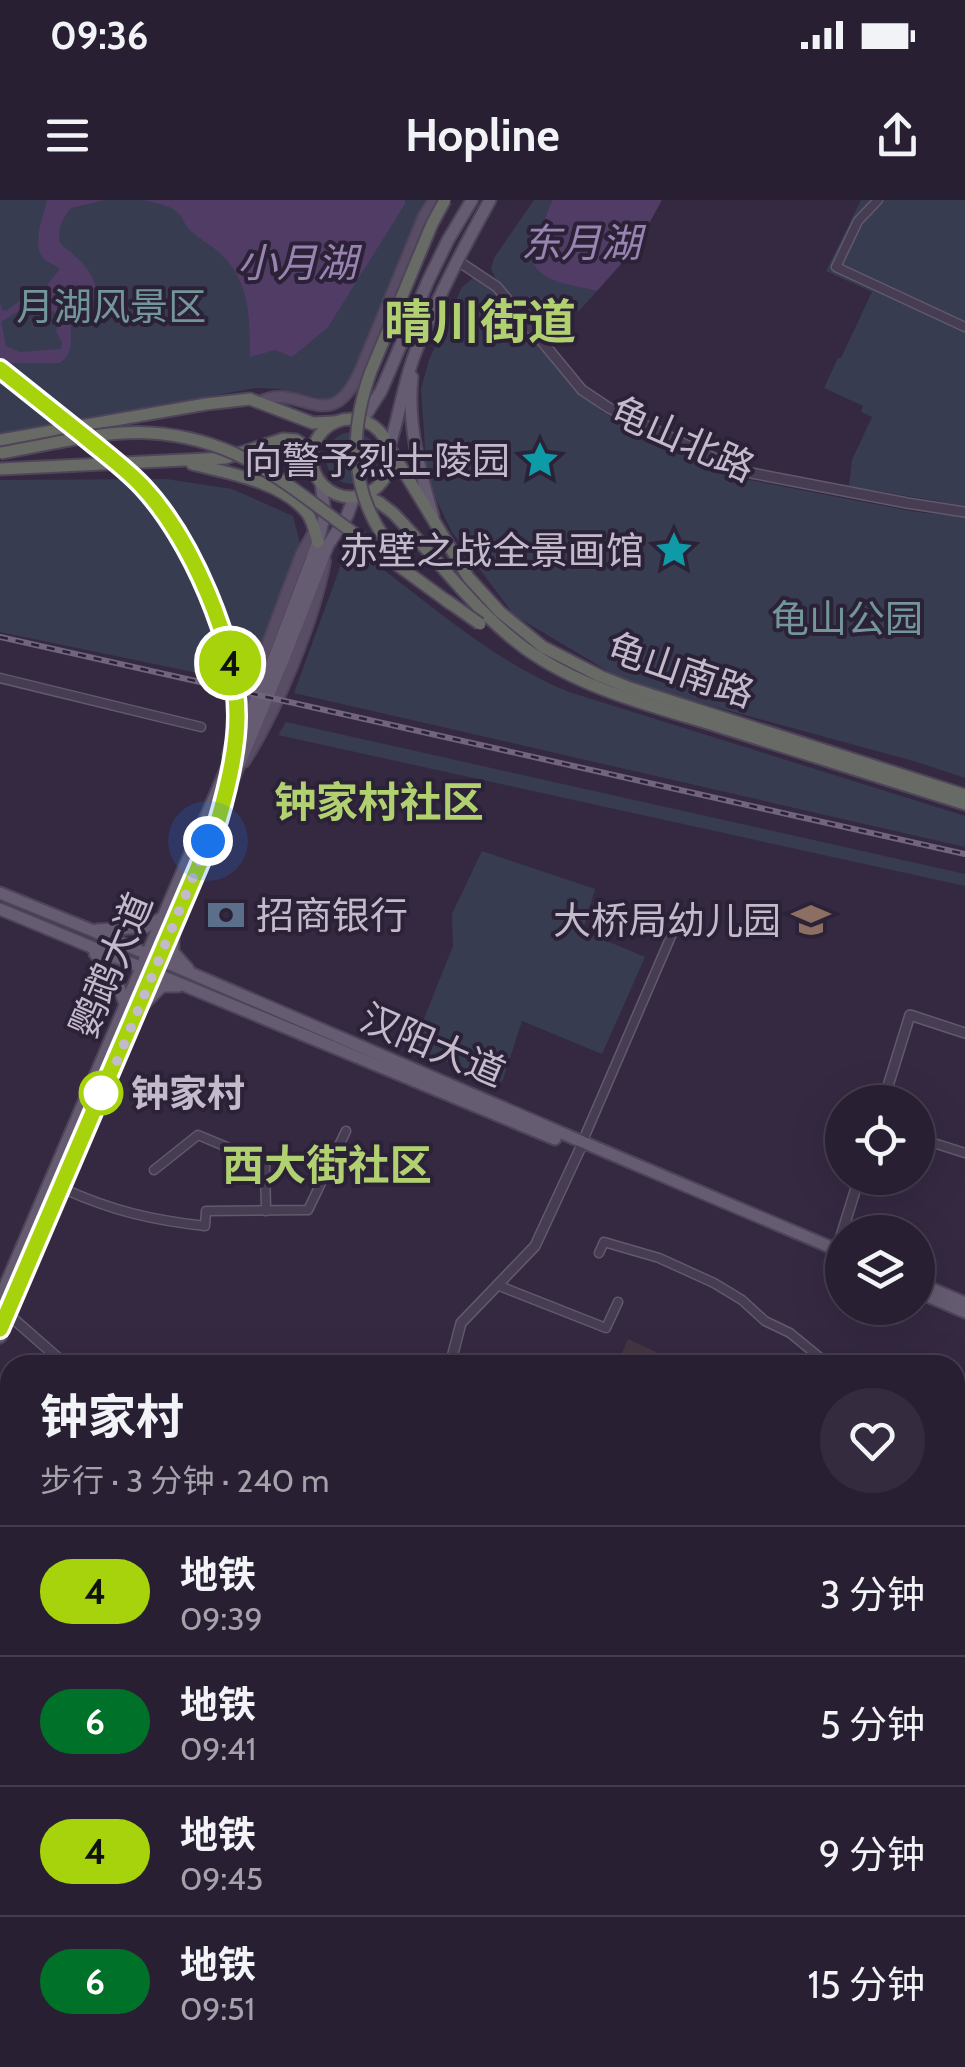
<!DOCTYPE html>
<html lang="zh">
<head>
<meta charset="utf-8">
<style>
	body { margin:0; font-family:Cabin,"Noto Sans SC",sans-serif; background:#342c3e; color:#f1f3f6; height:100vh; display:flex; flex-direction:column; font-size:38px; white-space:nowrap }
	* { box-sizing:border-box; margin:0 }
	p { font-size:32px; color:#a5a2ac }
	.icon { flex:none; width:55px; height:55px; fill:none; stroke:currentColor; stroke-width:2; stroke-linecap:round; stroke-linejoin:round }
	.map { position:relative; flex:1; overflow:hidden }
	.panel { position:absolute; left:0px; top:1155px; width:965px; height:712px; display:flex; flex-direction:column; background:#281f32; border-radius:30px 30px 0 0; box-shadow:0 10px 40px #0002,0 0 0 2px #443d4d }
	.panel>* { flex:none }
	.badge { padding:0 20px; border-radius:32px; font-size:35px; line-height:65px }
	.buttons { position:absolute; left:825px; top:885px; display:grid; gap:20px }
	.buttons a { display:grid; place-items:center; width:110px; height:110px; border-radius:50%; background:#281f32; box-shadow:0 10px 40px #0002,0 0 0 2px #443d4d; font-size:50px }
	.you { position:absolute; width:50px; height:50px; margin:-25px; border:8px solid #fff; border-radius:50%; background:#1a73e8; box-shadow:0 0 0 15px #1a73e833 }
	.map>.badge { position:absolute; translate:-50% -50%; box-shadow:0 0 0 5px #fff }
	.round { display:grid; place-items:center; flex:none; width:105px; height:105px; border-radius:52px; background:#342c3e }
	.overview { display:flex; align-items:center; justify-content:space-between; height:170px; padding:0 40px }
	h1 { font-size:48px; font-weight:700; line-height:75px }
	ul { padding:0; list-style:none }
	li { display:flex; align-items:center; gap:30px; height:130px; padding:0 40px; border-top:2px solid #443d4d }
	li div { flex:1 }
	li b { display:block; font-size:38px }
	li em { font-style:normal }
	li .badge { min-width:110px; font-weight:700; text-align:center }
	.status { display:flex; justify-content:space-between; align-items:center; height:70px; padding:0 50px; background:#281f32; direction:ltr }
	.status svg { height:28px; fill:currentColor }
	header { display:flex; justify-content:space-between; align-items:center; height:130px; padding:0 40px; background:#281f32; font-size:45px; font-weight:700 }
	.map>svg:first-child { display:block }
</style>
</head>
<body>
<div class="status"><b>09:36</b><svg viewBox="0 0 49 12"><path d="M0 12V9h3v3zM5 12V6h3v6zM10 12V3h3v9zM15 12V0h3v12zM26 1h20v11H26zM47 4h2v5h-2z"/></svg></div>
<header><svg class="icon" aria-label="menu" viewBox="0 0 24 24"><path d="M4 6h16M4 12h16M4 18h16"/></svg>Hopline<svg class="icon" aria-label="share" viewBox="0 0 24 24"><path d="M12 15V3M7 8l5-5 5 5M5 13v7h14v-7"/></svg></header>
<div class="map">
<svg width="965" height="1867" viewBox="0 0 965 1867">
	<rect width="100%" height="100%" fill="#352942"/>
	<path fill="#443543" d="M628,1139L684,1165H617Z"/>
	<g fill="#373c51">
		<path d="M0,0H430L357,170L349,184L339,195L324,199L279,189L256,188L0,233Z"/>
		<path d="M534,0H552L545,18L529,37C525,82 563,82 597,91L579,111L537,126L496,79L491,69L494,58Z"/>
		<path d="M861,0H965V306L849,286L852,260L872,217L861,212L863,206L824,188L838,158H841L872,92L826,71Z"/>
		<path d="M473,78L486,81L498,92L555,166L581,195L604,213L749,280L916,312L965,317V578L917,562L628,483L514,415L452,332L433,293L426,262L421,189L429,160L462,87Z"/>
		<circle cx="352" cy="258" r="26"/>
		<path d="M166,279L232,289L293,316L301,347L246,483L0,432V280Z"/>
		<path d="M353,356L367,359L376,364C437,410 497,463 569,492L965,616V647L294,493L342,362Z"/>
		<path d="M286,522L965,674V686L278,535Z"/>
		<path d="M482,651L595,689L583,731L645,757L602,854L522,821L502,882L412,849L453,746L452,714Z"/>
	</g>
	<g fill="#513c66" fill-rule="evenodd">
		<path d="M47,0H105L71,8C62,17 57,31 60,43C78,59 94,69 97,94L92,103L72,116C68,134 77,152 59,163H8L0,160V103L2,110L6,111L20,101L42,100L46,96L48,84L60,69C54,64 43,61 40,53C34,37 44,15 47,0ZM48,107L55,113L59,120L56,131L62,143L61,149L20,152L6,146L1,122L23,108L37,109Z"/>
		<path d="M143,0H405V4L328,127L292,157L275,150L250,157C250,118 250,81 220,53C210,44 197,38 188,28C185,25 183,18 180,15C172,5 155,3 143,0Z"/>
		<path d="M552,0H662L636,47L597,91C563,83 525,82 529,37L545,18Z"/>
	</g>
	<g fill="none" stroke-linecap="round" stroke-linejoin="round">
		<g stroke="#62596d" stroke-width="11">
			<g id="minor">
				<path d="M878,0L858,21L836,67L965,127"/>
				<path d="M0,478L201,527"/>
				<path d="M918,938L965,953"/>
				<path d="M581,945L678,720"/>
				<path d="M154,970L198,935L265,963L266,1011"/>
				<path d="M64,989C113,1011 152,1020 205,1026L206,1011L308,1010L346,931"/>
				<path d="M599,1053L604,1042L659,1058L714,1083L742,1100L765,1121L790,1133L829,1165"/>
				<path d="M497,1085L606,1128L618,1102"/>
				<path d="M0,1349L10,1348"/>
				<path d="M955,1569L965,1550"/>
				<path d="M798,1858L820,1867"/>
			</g>
		</g>
		<g stroke="#62596d" stroke-width="12">
			<g id="tertiary">
				<path d="M458,61L497,87L582,190L609,208L741,271L907,303L965,312"/>
				<path d="M883,902L910,815L965,833"/>
				<path d="M837,1049L859,978"/>
				<path d="M9,1115L66,1165"/>
				<path d="M450,1165L461,1123L535,1046L580,949"/>
				<path d="M955,1295L965,1274"/>
				<path d="M955,1427L965,1432"/>
				<path d="M94,1867L102,1858"/>
				<path d="M706,1867L712,1858"/>
			</g>
		</g>
		<g stroke="#4d4459" stroke-width="14">
			<g id="secondary">
				<path d="M260,202C300,180 330,241 361,169L424,16L434,0"/>
				<path d="M228,554L234,534L301,355L314,332"/>
				<path d="M244,562C277,510 314,421 325,361"/>
				<path d="M0,1588L10,1589"/>
				<path d="M0,1603H10"/>
				<path d="M955,1737H965"/>
				<path d="M955,1750L965,1751"/>
				<path d="M164,1858L169,1867"/>
			</g>
		</g>
		<g stroke="#4d4459" stroke-width="15">
			<g id="primary">
				<path d="M412,177C407,225 420,271 433,316"/>
				<path d="M355,219L367,213L381,191L428,81L448,40L472,0"/>
				<path d="M389,247C399,217 403,186 414,156C435,102 462,50 490,0"/>
				<path d="M0,693L91,730L571,937L842,1052"/>
				<path d="M0,709L555,939"/>
				<path d="M97,730L146,727L165,716"/>
				<path d="M173,733V752L188,769"/>
				<path d="M95,754L112,769L126,806"/>
				<path d="M144,804L162,786H178"/>
				<path d="M918,1083L965,1103"/>
				<path d="M918,1092L965,1112"/>
				<path d="M0,1098L276,453L318,342L325,313L321,283"/>
				<path d="M0,1137L154,774L174,719L284,458L328,345L347,316L354,297"/>
			</g>
		</g>
		<g stroke="#4f455a" stroke-width="15">
			<g id="trunk">
				<circle cx="351" cy="258" r="39"/>
				<path d="M0,240L206,204L250,199L313,223L335,222"/>
				<path d="M389,247L468,377L500,412L543,447L600,476L630,488L965,595"/>
				<path d="M192,264C228,273 283,282 307,313C313,321 315,333 318,342"/>
				<path d="M0,269L225,258L283,239L296,240L312,250"/>
				<path d="M364,295L380,303L393,313C437,358 475,412 526,449C582,489 652,506 717,526C800,552 882,578 965,604"/>
			</g>
		</g>
		<use href="#minor" stroke="#473d52" stroke-width="8"/>
		<use href="#tertiary" stroke="#473d52" stroke-width="9"/>
		<use href="#secondary" stroke="#594c65" stroke-width="10"/>
		<use href="#primary" stroke="#665c72" stroke-width="11"/>
		<use href="#trunk" stroke="#686a66" stroke-width="11"/>
		<g stroke="#71657e" stroke-width="6">
			<path id="rail" d="M0,437L965,654"/>
		</g>
		<use href="#rail" stroke="#2c2238" stroke-width="2.5" stroke-dasharray="8" stroke-linecap="butt"/>
		<g stroke="#4f455a" stroke-width="15" stroke-linecap="butt">
			<g id="trunk-bridge">
				<path d="M0,253C49,245 101,230 151,233C232,238 278,277 340,323C377,350 414,377 451,404"/>
				<path d="M406,364C352,309 345,242 371,171L432,24L445,0"/>
				<path d="M446,400L480,424"/>
			</g>
		</g>
		<use href="#trunk-bridge" stroke="#686a66" stroke-width="11"/>
	</g>
	<g fill="none" stroke-linecap="round" stroke-linejoin="round">
		<g stroke="#fff" stroke-width="22">
			<path id="line" d="M0,169C28,191 56,214 84,236C103,252 124,267 142,286C191,338 237,444 237,516C237,551 228,587 218,621L0,1129"/>
		</g>
		<use href="#line" stroke="#a6d30b" stroke-width="15"/>
		<path stroke="#c3bbcc" stroke-width="10" stroke-dasharray="0 18" d="M101,893L108,883L208,641"/>
	</g>
	<defs>
		<g id="sight-bare" transform="scale(3)"><path d="M0-6L1.8-2.2L6-1.7L2.9 1.2L3.7 5.4L0 3.3L-3.7 5.4L-2.9 1.2L-6-1.7L-1.8-2.2Z" fill="#0f9aa8" stroke="#2c2238" stroke-width="2.5" paint-order="stroke"/></g>
		<g id="bank-bare" transform="scale(3)"><path d="M-6-4H6V4H-6ZM0-2.3a2.3 2.3 0 1 0 0 4.6a2.3 2.3 0 1 0 0-4.6Z" fill="#5c6f8a" stroke="#2c2238" stroke-width="2.5" paint-order="stroke"/></g>
		<g id="school-bare" transform="scale(3)"><path d="M0-5L7-2L0 1L-7-2ZM-4 1L0 2.5L4 1V4Q0 6-4 4Z" fill="#8d6e63" stroke="#2c2238" stroke-width="2.5" paint-order="stroke"/></g>
	</defs>
	<g fill-rule="evenodd">
		<use href="#sight-bare" x="540" y="260"/>
		<use href="#sight-bare" x="674" y="350"/>
		<use href="#bank-bare" x="226" y="715"/>
		<use href="#school-bare" x="811" y="720"/>
	</g>
	<circle fill="#fff" stroke="#a6d30b" stroke-width="5" cx="101" cy="893" r="20"/>
	<g text-anchor="middle" dominant-baseline="central" stroke-width="8" stroke-linejoin="round" paint-order="stroke">
		<g font-size="38" fill="#73969b" stroke="#2c2238">
			<text x="111" y="106">月湖风景区</text>
			<text x="847" y="418">龟山公园</text>
		</g>
		<g font-size="38" fill="#c3bbcc" stroke="#2c2238">
			<text transform="translate(683 239) rotate(24)">龟山北路</text>
			<text transform="translate(681 470) rotate(19)">龟山南路</text>
			<text transform="translate(111 765) rotate(-67)">鹦鹉大道</text>
			<text transform="translate(433 845) rotate(23)">汉阳大道</text>
		</g>
		<g font-size="38" fill="#c3bbcc" stroke="#2c2238" text-anchor="end">
			<text x="510" y="260">向警予烈士陵园</text>
			<text x="644" y="350">赤壁之战全景画馆</text>
			<text x="256" y="715" text-anchor="start">招商银行</text>
			<text x="781" y="720">大桥局幼儿园</text>
		</g>
		<g font-size="38" font-weight="bold" fill="#c3bbcc" stroke="#2c2238" text-anchor="start">
			<text x="131" y="893">钟家村</text>
		</g>
		<g font-size="40" font-style="italic" fill="#9984b1" stroke="#2c2238">
			<text x="581" y="42">东月湖</text>
			<text x="297" y="62">小月湖</text>
		</g>
		<g font-size="42" font-weight="bold" fill="#b1d171" stroke="#2c2238">
			<text x="379" y="602">钟家村社区</text>
			<text x="327" y="965">西大街社区</text>
		</g>
		<g font-size="48" font-weight="bold" fill="#b1d171" stroke="#2c2238">
			<text x="480" y="122">晴川街道</text>
		</g>
	</g>
</svg>
<div class="buttons">
<a><svg class="icon" aria-label="locate" viewBox="0 0 24 24"><circle cx="12" cy="12" r="6"/><path d="M12 2v4M12 18v4M2 12h4M18 12h4"/></svg></a>
<a><svg class="icon" aria-label="layers" viewBox="0 0 24 24"><path d="M12 4l9 5-9 5-9-5zM3 14l9 5 9-5"/></svg></a>
</div>
<div class="you" style="left:208px;top:641px"></div>
<b class="badge" style="left:230px;top:463px;background:#a6d30b;color:#111">4</b>
<section class="panel">
<div class="overview"><div><h1>钟家村</h1><p>步行 · 3 分钟 · 240 m</p></div><a class="round"><svg class="icon" aria-label="heart" viewBox="0 0 24 24"><path d="M12 20l-8-8c-3-5 5-10 8-4 3-6 11-1 8 4z"/></svg></a></div>
<ul>
<li><span class="badge" style="background:#a6d30b;color:#111">4</span><div><b>地铁</b><p>09:39</p></div><em>3 分钟</em></li>
<li><span class="badge" style="background:#007128;color:#fff">6</span><div><b>地铁</b><p>09:41</p></div><em>5 分钟</em></li>
<li><span class="badge" style="background:#a6d30b;color:#111">4</span><div><b>地铁</b><p>09:45</p></div><em>9 分钟</em></li>
<li><span class="badge" style="background:#007128;color:#fff">6</span><div><b>地铁</b><p>09:51</p></div><em>15 分钟</em></li>
</ul>
</section>
</div>
</body>
</html>
